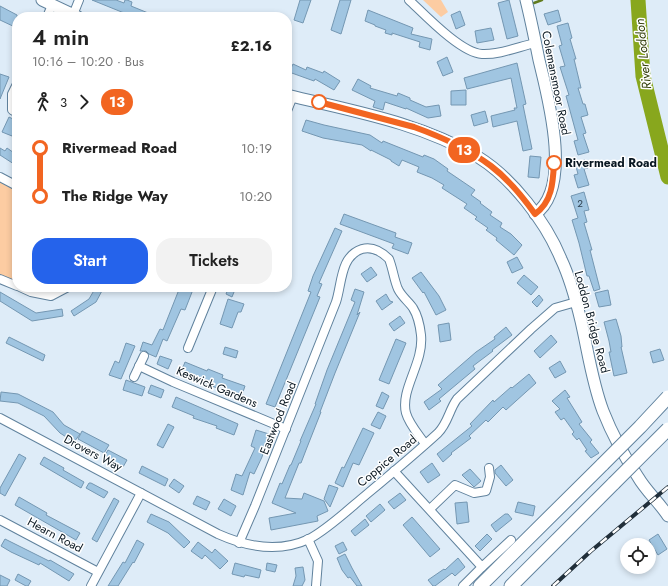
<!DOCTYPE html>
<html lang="en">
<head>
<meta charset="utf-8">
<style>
	body { margin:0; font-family:Jost,sans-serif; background:#f2f2f2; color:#222; height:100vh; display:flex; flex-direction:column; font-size:15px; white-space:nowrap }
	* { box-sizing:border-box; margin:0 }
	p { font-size:13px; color:#767676 }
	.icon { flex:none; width:22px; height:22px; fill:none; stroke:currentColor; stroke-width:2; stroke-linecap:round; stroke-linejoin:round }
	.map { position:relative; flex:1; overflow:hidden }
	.details { position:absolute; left:12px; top:12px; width:280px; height:280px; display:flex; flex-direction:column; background:#fff; border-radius:16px; box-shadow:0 2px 6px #0003 }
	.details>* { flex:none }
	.badge { padding:0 8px; border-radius:13px; font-size:14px; line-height:26px }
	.buttons { position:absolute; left:620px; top:538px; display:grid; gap:8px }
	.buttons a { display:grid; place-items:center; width:36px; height:36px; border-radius:50%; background:#fff; box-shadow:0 2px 6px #0003; font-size:20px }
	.map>.badge { position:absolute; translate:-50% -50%; box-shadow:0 0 0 2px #fff }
	.legs { display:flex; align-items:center; gap:6px; height:44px; padding:0 20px; font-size:13px }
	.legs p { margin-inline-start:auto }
	.headline { display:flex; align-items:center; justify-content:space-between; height:68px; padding:0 20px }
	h1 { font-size:22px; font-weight:600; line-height:30px }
	.action { display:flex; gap:8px; margin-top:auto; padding:8px 20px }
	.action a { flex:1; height:46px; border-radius:16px; background:#2563eb; color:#fff; font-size:16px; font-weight:600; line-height:46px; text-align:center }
	.action a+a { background:#f2f2f2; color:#222 }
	ul { padding:0 20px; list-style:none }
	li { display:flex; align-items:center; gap:14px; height:48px; font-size:15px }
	li i { display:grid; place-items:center; width:6px; height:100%; margin:0 5px; background:currentColor }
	li i::after { content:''; width:10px; height:10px; margin:-5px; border:3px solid; border-radius:50%; background:#fff }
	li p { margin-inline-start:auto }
	li:first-child i { background:linear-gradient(#0000 50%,currentColor 0) }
	li:last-child i { background:linear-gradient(currentColor 50%,#0000 0) }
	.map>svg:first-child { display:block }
</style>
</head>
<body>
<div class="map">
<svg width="668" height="586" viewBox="0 0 668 586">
	<rect width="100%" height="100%" fill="#deecf8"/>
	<g fill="#fccca2">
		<path d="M423,0H441L448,12L441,17Z"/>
		<path d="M0,177L17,186V286L0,279Z"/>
	</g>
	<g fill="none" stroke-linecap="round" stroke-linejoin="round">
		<path stroke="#627c1e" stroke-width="2.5" d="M534,3L542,0"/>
		<path stroke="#88a71d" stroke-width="15" d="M638,0L643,76L668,177"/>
	</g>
	<g fill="#a0c5e1" stroke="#7497b2">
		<path d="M92,0H116L124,3L125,0H127L132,2L131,6L158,17H134Z"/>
		<path d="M300,0H311L303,23L294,20Z"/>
		<path d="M340,0H351L341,34L331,30Z"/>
		<path d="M509,0L518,36L507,39L498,3Z"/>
		<path d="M0,6L17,15V28L0,20Z"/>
		<path d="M368,10L413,28L411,34L432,39L430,50L419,47L420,42L392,33V35L385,33L386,30L375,26V25L365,21Z"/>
		<path d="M558,10L561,21L548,25L544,14Z"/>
		<path d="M460,11L465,25L456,29L451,15Z"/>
		<path d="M568,23L572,38L570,39L576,59H574L581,88H578L583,104H585L588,115L581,117L586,133L583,134L589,152L578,155L574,141L578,140L566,96L569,95L560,67L565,66L559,46L562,45L557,26Z"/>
		<path d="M491,28L494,40L477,43L475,31Z"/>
		<path d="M447,57L453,72L443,76L437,62Z"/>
		<path d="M517,63L526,104L523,105L532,149L523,151L517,121L493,127L491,116L515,110L514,108H517L511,78L467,89L464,78Z"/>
		<path d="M293,64L306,70L307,67L323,73L324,71L340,81L334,90L315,79L314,81L289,72Z"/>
		<path d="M0,74L9,77L0,99Z"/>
		<path d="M358,79L371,86L370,88L397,96L398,93L410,98V100L426,107L439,105L441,116L428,118L406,108V109L385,102L383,110L373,107L375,101L352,90Z"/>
		<path d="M466,90V105H451V91Z"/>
		<path d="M485,111L488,122L474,126L471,115Z"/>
		<path d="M9,117L17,121L12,136L2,132Z"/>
		<path d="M306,120L324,125L370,135L382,143L383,141L423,157L424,155L434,159L448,169L447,171L475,190L471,195L481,202L480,203L492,212L490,215L502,223L500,227L511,234L522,245L514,255L496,240L497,238L486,230L488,228L475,219L477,217L464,208L467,204L442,188L444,185L432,178L417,172L419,167L402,160L399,166L391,161V160L371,150V151L362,145L323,138L302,131Z"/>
		<path d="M0,148L5,151L7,148L17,155V166L0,155Z"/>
		<path d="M530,156L541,157L539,178L528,177Z"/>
		<path d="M585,160L588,168L584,169L589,185L578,188L574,175L578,174L575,163Z"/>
		<path d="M584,192L589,210L584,211L587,222L584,223L592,250H590L600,289L594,291L589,276H587L579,243L572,220L578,218L571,196Z"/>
		<path d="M344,214L396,233L395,237L412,243L408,254L392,248L394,244L340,224Z"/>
		<path d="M335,228L342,231L319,283L322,284L317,296L320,297L275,407L266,404L311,292L308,291L313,276Z"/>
		<path d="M517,257L523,268L512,273L507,262Z"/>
		<path d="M371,267L377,275L367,282L361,274Z"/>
		<path d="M421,272L439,296L446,310L436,315L424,292L423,293L412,278Z"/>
		<path d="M524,275L538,287L531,295L517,283Z"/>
		<path d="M96,287H104L96,302L74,316L71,311L89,299Z"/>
		<path d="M180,287H194L185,310L181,309L167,341L163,339L156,357L149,354L146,351H140L143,342L152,345L160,329L163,330Z"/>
		<path d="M229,287H236L232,297L226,294Z"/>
		<path d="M355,289L364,292L357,315L360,312L335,373L320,412H321L306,450L301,463H299L285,498L302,499L304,493L324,501L328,511L317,516L318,521L271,530L269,518L296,513L272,503L280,483L282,484L290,465H291L301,441H300L316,404H315L327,370L355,302L351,300Z"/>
		<path d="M608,290L611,305L599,307L595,293Z"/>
		<path d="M0,292L36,313L62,309L63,316L32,321L0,301Z"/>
		<path d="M386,294L390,301L393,302L382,310L376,301Z"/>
		<path d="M539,295L543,300L537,307L532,302Z"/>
		<path d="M228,299L244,304L241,312H238L232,328L220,324Z"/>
		<path d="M400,316L405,323L394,331L389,324Z"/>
		<path d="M616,319L621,336L622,347H621L627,373L614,376L609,352H611L609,341L604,322Z"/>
		<path d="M449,323L451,340L440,342L438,325Z"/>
		<path d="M506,327L512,335L492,350L493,351L473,366L475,369L439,399L441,401L429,410L424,402L442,389L438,385L476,352L495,339L494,337Z"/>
		<path d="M551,335L557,342L540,358L534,351Z"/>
		<path d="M9,337L45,355L43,361L6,343Z"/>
		<path d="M396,339L406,343L389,384L379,380Z"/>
		<path d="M126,343L135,346L121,379L109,375L115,361L119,363Z"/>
		<path d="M225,347L238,351L236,358L223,354Z"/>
		<path d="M660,349L664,360L653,363L650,352Z"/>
		<path d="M160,356L172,360L168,369L157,364Z"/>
		<path d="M560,361L566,372L555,378L549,368Z"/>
		<path d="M185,362L207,371L208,369L223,375L222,378L245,386L241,398L226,392V391L180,375Z"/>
		<path d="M529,374L536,383L506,410L503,407L488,422L486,420L469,436L471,438L451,453L452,454L443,462L437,454L472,426L470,424L493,400L494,402L511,387L512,388Z"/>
		<path d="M126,380L145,387L142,396L123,390Z"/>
		<path d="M151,385L164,390L161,398L148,393Z"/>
		<path d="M565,390L570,397L567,398L582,422L579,424L592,440L590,442L599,453L591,458L585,451L587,450L579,438L577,440L572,434L574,432L564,418L561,420L555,412L560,409L552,401Z"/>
		<path d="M1,392L18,394L53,412L64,425L80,434L74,442L60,433L44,416L18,403L0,401Z"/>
		<path d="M382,392L389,396L383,409L376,406Z"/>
		<path d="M176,397L238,424L234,435L216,428L217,426L193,418L194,416L172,407Z"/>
		<path d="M378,412L386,416L380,429L371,425Z"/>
		<path d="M168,424L174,427L163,448L157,445Z"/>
		<path d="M363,428L374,433L359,465L353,463L343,487L335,483L342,467L344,468Z"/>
		<path d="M256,430L269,434L262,457L254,474L250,472L243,495L231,490L236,474L242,476L255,448L251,446Z"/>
		<path d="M82,431L109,445L104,453L78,439Z"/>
		<path d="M108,450L127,460L123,467L104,457Z"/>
		<path d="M19,454L26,458L5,496L0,493V488Z"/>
		<path d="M44,457L64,468L63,470L84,482L81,488L40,464Z"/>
		<path d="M432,463L440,475L428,483L420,472Z"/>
		<path d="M501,465L513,480L506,486L495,473V470Z"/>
		<path d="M142,466L168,479L165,486L139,473Z"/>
		<path d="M470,469L481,481L474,487L462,475Z"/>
		<path d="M174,479L184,486L179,493L169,486Z"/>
		<path d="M89,483H91L108,492L104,498L86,488Z"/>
		<path d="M329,485L338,488L330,507L324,499Z"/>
		<path d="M400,493L406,500L394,509L388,502Z"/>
		<path d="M197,496L210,502L206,510L193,504Z"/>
		<path d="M19,497L47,513L46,515L80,533L76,540L15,505Z"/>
		<path d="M114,498L119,501L97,542L92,539Z"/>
		<path d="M224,499L236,506L231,516L218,509Z"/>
		<path d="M467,502L469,522L457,524L455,503Z"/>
		<path d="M518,502L535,506L533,516L515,512Z"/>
		<path d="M380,504L385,510L371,522L366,516Z"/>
		<path d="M151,514L169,522L190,542L184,548L168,533L147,522Z"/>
		<path d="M505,514H508L512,519L496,532L491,525Z"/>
		<path d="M412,517L440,549L430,557L403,525Z"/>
		<path d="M365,519L369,525L355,536L351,531Z"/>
		<path d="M487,534L492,539L480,551L475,546Z"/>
		<path d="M658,534L667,549L658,555L649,540Z"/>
		<path d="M5,539L49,561L50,560L74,574L69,581L40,563L39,565L11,552L1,546Z"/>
		<path d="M137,540L144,544L134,563L133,562L118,586H108L123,562L125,563Z"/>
		<path d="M198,542L212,553L215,549L228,561L220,569L205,555L202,559L191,551Z"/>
		<path d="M343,542L347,550L339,554L335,546Z"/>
		<path d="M345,554L352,568L362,586H357L350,577L348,578L342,570L337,558Z"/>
		<path d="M458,558L465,567L455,576L452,573L435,586H433L428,580L444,569L445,570Z"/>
		<path d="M235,563L261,570L259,578L245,575L244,577L232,574Z"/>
		<path d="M267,563L277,565L275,572L266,570Z"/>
		<path d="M303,567L305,580L302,586H293L296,576L295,568Z"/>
		<path d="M18,574L31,581L28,586H26L15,580Z"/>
		<path d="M0,575L10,580L7,586H0Z"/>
	</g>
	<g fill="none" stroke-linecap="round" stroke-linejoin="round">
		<g stroke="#60829d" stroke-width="10">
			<g id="minor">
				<path d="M409,0C425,15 461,53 482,54C499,55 518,47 535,43"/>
				<path d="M73,15L79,0"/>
				<path d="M47,17L52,5"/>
				<path d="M17,84L12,94V110L17,113"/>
				<path d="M287,111L293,96"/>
				<path d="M0,177L17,186"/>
				<path d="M0,279L17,286"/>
				<path d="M20,287L31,292L51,296L68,287"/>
				<path d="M188,348L213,287"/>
				<path d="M139,366L173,382L286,429"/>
				<path d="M134,377L144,356"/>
				<path d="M0,418L218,534C247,547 279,553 309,539C328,529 350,508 367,494C391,474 415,454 438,433C448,423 449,410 457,399L531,329L555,308L576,302"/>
				<path d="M394,471L482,567L511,540"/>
				<path d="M430,509L455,485L474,493L486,491L490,477L489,468"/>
				<path d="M0,520L98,572"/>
				<path d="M308,539L318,561L316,586"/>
				<path d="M239,543L255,506L336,302C342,284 340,256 362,249C373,246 382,252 389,259C393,269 394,280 398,289C402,297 409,302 413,308C418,316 420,326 421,335C424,363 400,389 406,413C409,424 419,435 425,444"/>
				<path d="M91,586L141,493"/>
				<path d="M463,586L482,567"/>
			</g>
		</g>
		<g stroke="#60829d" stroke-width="13">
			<g id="tertiary">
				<path d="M42,0L78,17"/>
				<path d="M526,0C531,20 535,40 539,60C548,97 573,188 535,214"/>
				<path d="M287,95C352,111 419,122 478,157C512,178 546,222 561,259C570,278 576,300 581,321C588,351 592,382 603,411C612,434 624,456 638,477C646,491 659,502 668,516"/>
			</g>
		</g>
		<g stroke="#60829d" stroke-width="15">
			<g id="primary">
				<path d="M480,586L603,464"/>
				<path d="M511,586L614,483"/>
			</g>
		</g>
		<use href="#minor" stroke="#fff" stroke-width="8"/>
		<use href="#tertiary" stroke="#fff" stroke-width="11"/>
		<use href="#primary" stroke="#fff" stroke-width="13"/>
		<g stroke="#212f3a" stroke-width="4">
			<path id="rail" d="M553,586L591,551L668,487"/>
		</g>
		<use href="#rail" stroke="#fff" stroke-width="2.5" stroke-dasharray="8" stroke-linecap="butt"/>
		<g stroke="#60829d" stroke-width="15" stroke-linecap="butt">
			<g id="primary-bridge">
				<path d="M603,464L640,427L668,397"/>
				<path d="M614,483L668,429"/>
			</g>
		</g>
		<use href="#primary-bridge" stroke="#fff" stroke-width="13"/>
	</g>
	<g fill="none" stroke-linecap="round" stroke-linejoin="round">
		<g stroke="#fff" stroke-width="9">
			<path id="line-1" d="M319,102L414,127C439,136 470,150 491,166C508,179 523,197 535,214C552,202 553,183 554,163"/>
		</g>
		<use href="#line-1" stroke="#f26521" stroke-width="6"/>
	</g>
	<g fill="#fff" stroke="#f26521" stroke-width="2">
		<circle cx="319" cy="102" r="7"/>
		<circle cx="554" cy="163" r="7"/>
	</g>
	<g text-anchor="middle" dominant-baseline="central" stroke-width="3" stroke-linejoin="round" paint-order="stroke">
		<g font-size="10" fill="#2f4251">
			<text x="580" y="203">2</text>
		</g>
		<g font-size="12" fill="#091721" stroke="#fff">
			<text transform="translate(556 83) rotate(79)">Colemansmoor Road</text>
			<text transform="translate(592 322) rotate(75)">Loddon Bridge Road</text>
			<text transform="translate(217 387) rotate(23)">Keswick Gardens</text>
			<text transform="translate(278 418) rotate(-68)">Eastwood Road</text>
			<text transform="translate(93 453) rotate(28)">Drovers Way</text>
			<text transform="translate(387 461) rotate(-40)">Coppice Road</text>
			<text transform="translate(55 535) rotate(28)">Hearn Road</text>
		</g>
		<g font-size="12" font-weight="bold" fill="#091721" stroke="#fff" text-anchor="start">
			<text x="565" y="163">Rivermead Road</text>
		</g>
		<g font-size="13" font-style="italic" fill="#2f3b06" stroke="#fff">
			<text transform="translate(643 54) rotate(-96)">River Loddon</text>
		</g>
	</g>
</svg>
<div class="buttons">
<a><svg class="icon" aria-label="locate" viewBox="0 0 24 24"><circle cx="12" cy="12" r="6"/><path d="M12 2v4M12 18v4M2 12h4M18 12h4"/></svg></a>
</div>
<b class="badge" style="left:464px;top:150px;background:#f26521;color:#fff">13</b>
<section class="details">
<div class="headline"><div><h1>4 min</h1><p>10:16 – 10:20 · Bus</p></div><b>£2.16</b></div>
<div class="legs"><svg class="icon" aria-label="walk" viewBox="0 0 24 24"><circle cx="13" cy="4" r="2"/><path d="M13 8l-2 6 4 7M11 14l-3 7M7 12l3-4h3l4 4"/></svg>3<svg class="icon" aria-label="forward" viewBox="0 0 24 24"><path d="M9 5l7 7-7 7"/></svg><b class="badge" style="background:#f26521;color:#fff">13</b></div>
<ul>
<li><i style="color:#f26521"></i><b>Rivermead Road</b><p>10:19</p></li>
<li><i style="color:#f26521"></i><b>The Ridge Way</b><p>10:20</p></li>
</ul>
<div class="action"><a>Start</a><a>Tickets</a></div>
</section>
</div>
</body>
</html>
